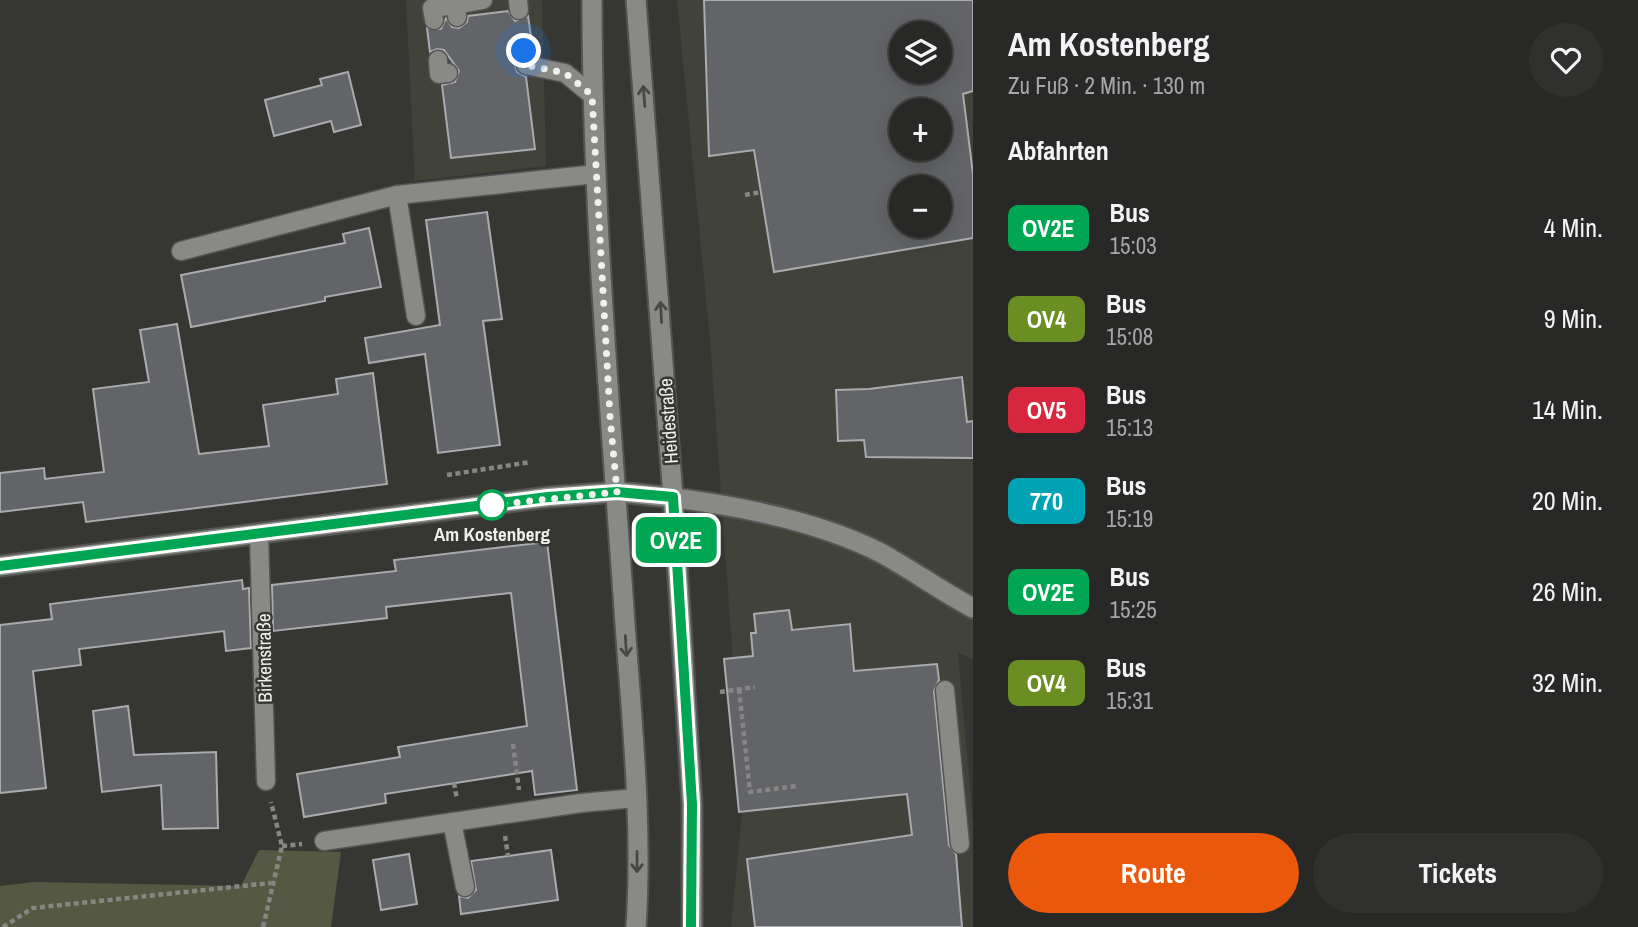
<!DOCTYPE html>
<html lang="de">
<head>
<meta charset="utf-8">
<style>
	body { margin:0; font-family:"Archivo Narrow",sans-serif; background:#30312e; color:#f1f3f6; height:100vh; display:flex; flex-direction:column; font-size:26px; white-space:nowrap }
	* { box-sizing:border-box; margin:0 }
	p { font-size:23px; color:#a5a6a7 }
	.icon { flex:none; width:38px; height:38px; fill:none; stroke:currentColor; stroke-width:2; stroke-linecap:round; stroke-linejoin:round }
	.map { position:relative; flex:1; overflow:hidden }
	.panel { display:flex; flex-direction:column; background:#282926; width:665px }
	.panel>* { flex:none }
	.badge { padding:0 14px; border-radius:10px; font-size:24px; line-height:46px }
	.controls { position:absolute; left:889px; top:21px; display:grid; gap:14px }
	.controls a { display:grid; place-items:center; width:63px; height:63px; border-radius:50%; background:#282926; box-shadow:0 4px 18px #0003,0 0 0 2px #444543; font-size:35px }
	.you { position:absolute; width:35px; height:35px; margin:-18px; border:5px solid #fff; border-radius:50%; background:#1a73e8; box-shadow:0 0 0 10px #1a73e833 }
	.map>.badge { position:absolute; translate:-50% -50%; box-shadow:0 0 0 4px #fff }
	h2 { padding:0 35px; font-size:26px; line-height:63px }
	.round { display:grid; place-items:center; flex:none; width:74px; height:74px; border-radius:37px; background:#30312e }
	.headline { display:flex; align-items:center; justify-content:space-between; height:119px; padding:0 35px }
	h1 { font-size:33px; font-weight:700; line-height:52px }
	.primary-button { display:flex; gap:14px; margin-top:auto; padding:14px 35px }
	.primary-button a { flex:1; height:80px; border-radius:42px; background:#ea580c; color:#fff; font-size:28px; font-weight:700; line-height:80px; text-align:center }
	.primary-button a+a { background:#30312e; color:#f1f3f6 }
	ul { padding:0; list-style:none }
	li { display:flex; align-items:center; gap:21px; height:91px; padding:0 35px }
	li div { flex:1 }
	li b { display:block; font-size:26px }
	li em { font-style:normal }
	li .badge { min-width:77px; font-weight:700; text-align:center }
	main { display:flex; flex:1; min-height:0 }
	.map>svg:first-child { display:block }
</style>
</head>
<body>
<main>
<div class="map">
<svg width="973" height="927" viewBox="0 0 973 927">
	<rect width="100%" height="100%" fill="#363733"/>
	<g fill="#41433a" fill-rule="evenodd">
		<path d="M406,0H542L546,166L415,181Z"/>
		<path d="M677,0H973V659L958,653L973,821V927H731L743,802L710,340ZM901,33H940V72H901ZM901,110H940V149H901ZM901,187H940V226H901Z"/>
	</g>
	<path fill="#555943" d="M259,850L341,852L331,927H0V886L34,882L241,886Z"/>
	<g fill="#626467" stroke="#a9abaf" stroke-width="2" fill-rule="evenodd">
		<path d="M704,0H973V91L963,94L973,174V238L774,272L754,150L709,156ZM901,33H940V72H901ZM901,110H940V149H901ZM901,187H940V226H901Z"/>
		<path d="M508,11L515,21L528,16L532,43L518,42L513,53L517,72L526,77L535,149L451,158L442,85L455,82L459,71L444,50L437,49L430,52L427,28L441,29L446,18L452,27L459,28L467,22L468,16Z"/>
		<path d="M348,72L361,125L334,132L331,121L274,136L265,100L322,85L320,79Z"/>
		<path d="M487,212L502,319L483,321L500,445L438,453L425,354L369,363L365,338L440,325L426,220Z"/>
		<path d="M369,228L381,287L325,297V301L191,327L181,275L345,243L343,234Z"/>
		<path d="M177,324L199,454L269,446L263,405L338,394L336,379L373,373L387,484L86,522L83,502L0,512V473L44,468L45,479L104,472L93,389L149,382L140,330Z"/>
		<path d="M962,377L967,422L973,421V458L866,457L864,440L838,441L836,390L869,389Z"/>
		<path d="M547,542L577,790L535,795L532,771L385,794L386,803L304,817L297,774L400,757L398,747L527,726L511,593L386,607L387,618L273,631L272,585L396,571L394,560Z"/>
		<path d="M242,580L243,589L249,588L251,648L226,651L224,631L79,649L81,665L33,671L46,788L0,793V625L52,619L50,604Z"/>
		<path d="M789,610L792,630L850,624L854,671L937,664L939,680L934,691L949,845L956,854L962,927H755L747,859L912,835L907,794L739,812L724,659L753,656L751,633H756L754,614Z"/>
		<path d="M128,706L134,755L216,752L218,828L163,829L161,785L102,792L93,711Z"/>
		<path d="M551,850L558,900L461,914L459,896L468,898L476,890L471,861Z"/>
		<path d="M409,854L417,904L381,910L373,860Z"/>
	</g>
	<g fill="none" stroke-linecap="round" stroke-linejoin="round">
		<g stroke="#545552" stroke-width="21">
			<g id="service">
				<path d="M518,0L519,10"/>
				<path d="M457,17L456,5L483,0"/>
				<path d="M434,20L432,8L456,5"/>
				<path d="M524,51L526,65L565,73L592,95"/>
				<path d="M438,60L439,74L448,73"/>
				<path d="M397,195L416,316"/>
				<path d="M181,251L397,195L596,174"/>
				<path d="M259,535L266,781"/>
				<path d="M945,690L960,844"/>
				<path d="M452,822L465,887"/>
				<path d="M324,841L581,803L636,798"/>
			</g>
		</g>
		<g stroke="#545552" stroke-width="23">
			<path id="minor" d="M617,492C701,499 806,515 881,553C912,570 941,591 973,608"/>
		</g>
		<g stroke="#545552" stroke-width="23">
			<path id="tertiary" d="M0,566L548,497L617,492"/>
		</g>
		<g stroke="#545552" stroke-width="23">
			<g id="secondary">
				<path d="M592,0C592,204 610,406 624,609C631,714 643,821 636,927"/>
				<path d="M636,0L673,497L692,805V927"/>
			</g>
		</g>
		<g stroke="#868784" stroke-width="4.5" stroke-dasharray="5 3.5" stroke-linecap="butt">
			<path d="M745,195L761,192"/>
			<path d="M447,475L531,462"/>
			<path d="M739,689L750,792L797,786"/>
			<path d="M720,692L755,687"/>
			<path d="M513,744L519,790"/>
			<path d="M454,783L457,799"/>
			<path d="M505,836L508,856"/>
			<path d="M282,846L302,844"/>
			<path d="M3,927L33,908L271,883"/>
			<path d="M263,927L282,846L271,802"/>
		</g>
		<use href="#service" stroke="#898a86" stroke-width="18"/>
		<use href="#minor" stroke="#898a86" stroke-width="19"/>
		<use href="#tertiary" stroke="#898a86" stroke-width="19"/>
		<use href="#secondary" stroke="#898a86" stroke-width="19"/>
	</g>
	<defs><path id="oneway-shaft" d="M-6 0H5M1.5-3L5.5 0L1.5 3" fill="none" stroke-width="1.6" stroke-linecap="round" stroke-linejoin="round" transform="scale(1.75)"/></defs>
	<g stroke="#474844">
		<use href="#oneway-shaft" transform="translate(644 96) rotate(-95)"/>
		<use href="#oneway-shaft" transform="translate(661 312) rotate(-93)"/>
		<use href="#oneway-shaft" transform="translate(626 646) rotate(86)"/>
		<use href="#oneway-shaft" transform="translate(637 862) rotate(90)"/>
	</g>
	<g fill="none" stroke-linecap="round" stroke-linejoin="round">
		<g stroke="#fff" stroke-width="16">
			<path id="line" d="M0,566L548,497L617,492L673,497L692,804L691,927"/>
		</g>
		<use href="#line" stroke="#00a651" stroke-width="10"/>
		<path stroke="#eff0ee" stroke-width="7" stroke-dasharray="0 12.6" d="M492,505L617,492L610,416L592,95L565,73L526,65L524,51"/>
	</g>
	<circle fill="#fff" stroke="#00a651" stroke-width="3.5" cx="492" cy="505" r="14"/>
	<g text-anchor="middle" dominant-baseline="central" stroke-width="5" stroke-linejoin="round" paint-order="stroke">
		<g font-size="19" fill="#eff0ee" stroke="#363733">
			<text transform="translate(668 421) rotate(-94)">Heidestraße</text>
			<text transform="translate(264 658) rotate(-91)">Birkenstraße</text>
		</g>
		<g font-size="19" font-weight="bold" fill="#eff0ee" stroke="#363733">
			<text x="492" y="534">Am Kostenberg</text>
		</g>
	</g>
</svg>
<div class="controls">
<a><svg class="icon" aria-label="layers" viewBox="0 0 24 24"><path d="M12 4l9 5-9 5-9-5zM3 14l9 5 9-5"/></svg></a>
<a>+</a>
<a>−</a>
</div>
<div class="you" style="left:524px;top:51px"></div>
<b class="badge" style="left:676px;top:540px;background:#00a651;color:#fff">OV2E</b>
</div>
<section class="panel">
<div class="headline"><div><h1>Am Kostenberg</h1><p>Zu Fuß · 2 Min. · 130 m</p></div><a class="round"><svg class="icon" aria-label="heart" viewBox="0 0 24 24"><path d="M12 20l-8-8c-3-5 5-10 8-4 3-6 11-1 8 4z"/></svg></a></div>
<h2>Abfahrten</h2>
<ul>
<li><span class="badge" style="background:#00a651;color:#fff">OV2E</span><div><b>Bus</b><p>15:03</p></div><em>4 Min.</em></li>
<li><span class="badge" style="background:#6b8e23;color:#fff">OV4</span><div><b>Bus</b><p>15:08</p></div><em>9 Min.</em></li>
<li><span class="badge" style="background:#d7263d;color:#fff">OV5</span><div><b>Bus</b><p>15:13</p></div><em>14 Min.</em></li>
<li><span class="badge" style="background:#00a3b4;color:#fff">770</span><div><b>Bus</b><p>15:19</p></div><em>20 Min.</em></li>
<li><span class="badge" style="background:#00a651;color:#fff">OV2E</span><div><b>Bus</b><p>15:25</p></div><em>26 Min.</em></li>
<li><span class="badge" style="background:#6b8e23;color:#fff">OV4</span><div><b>Bus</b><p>15:31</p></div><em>32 Min.</em></li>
</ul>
<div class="primary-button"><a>Route</a><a>Tickets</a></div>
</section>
</main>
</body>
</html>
